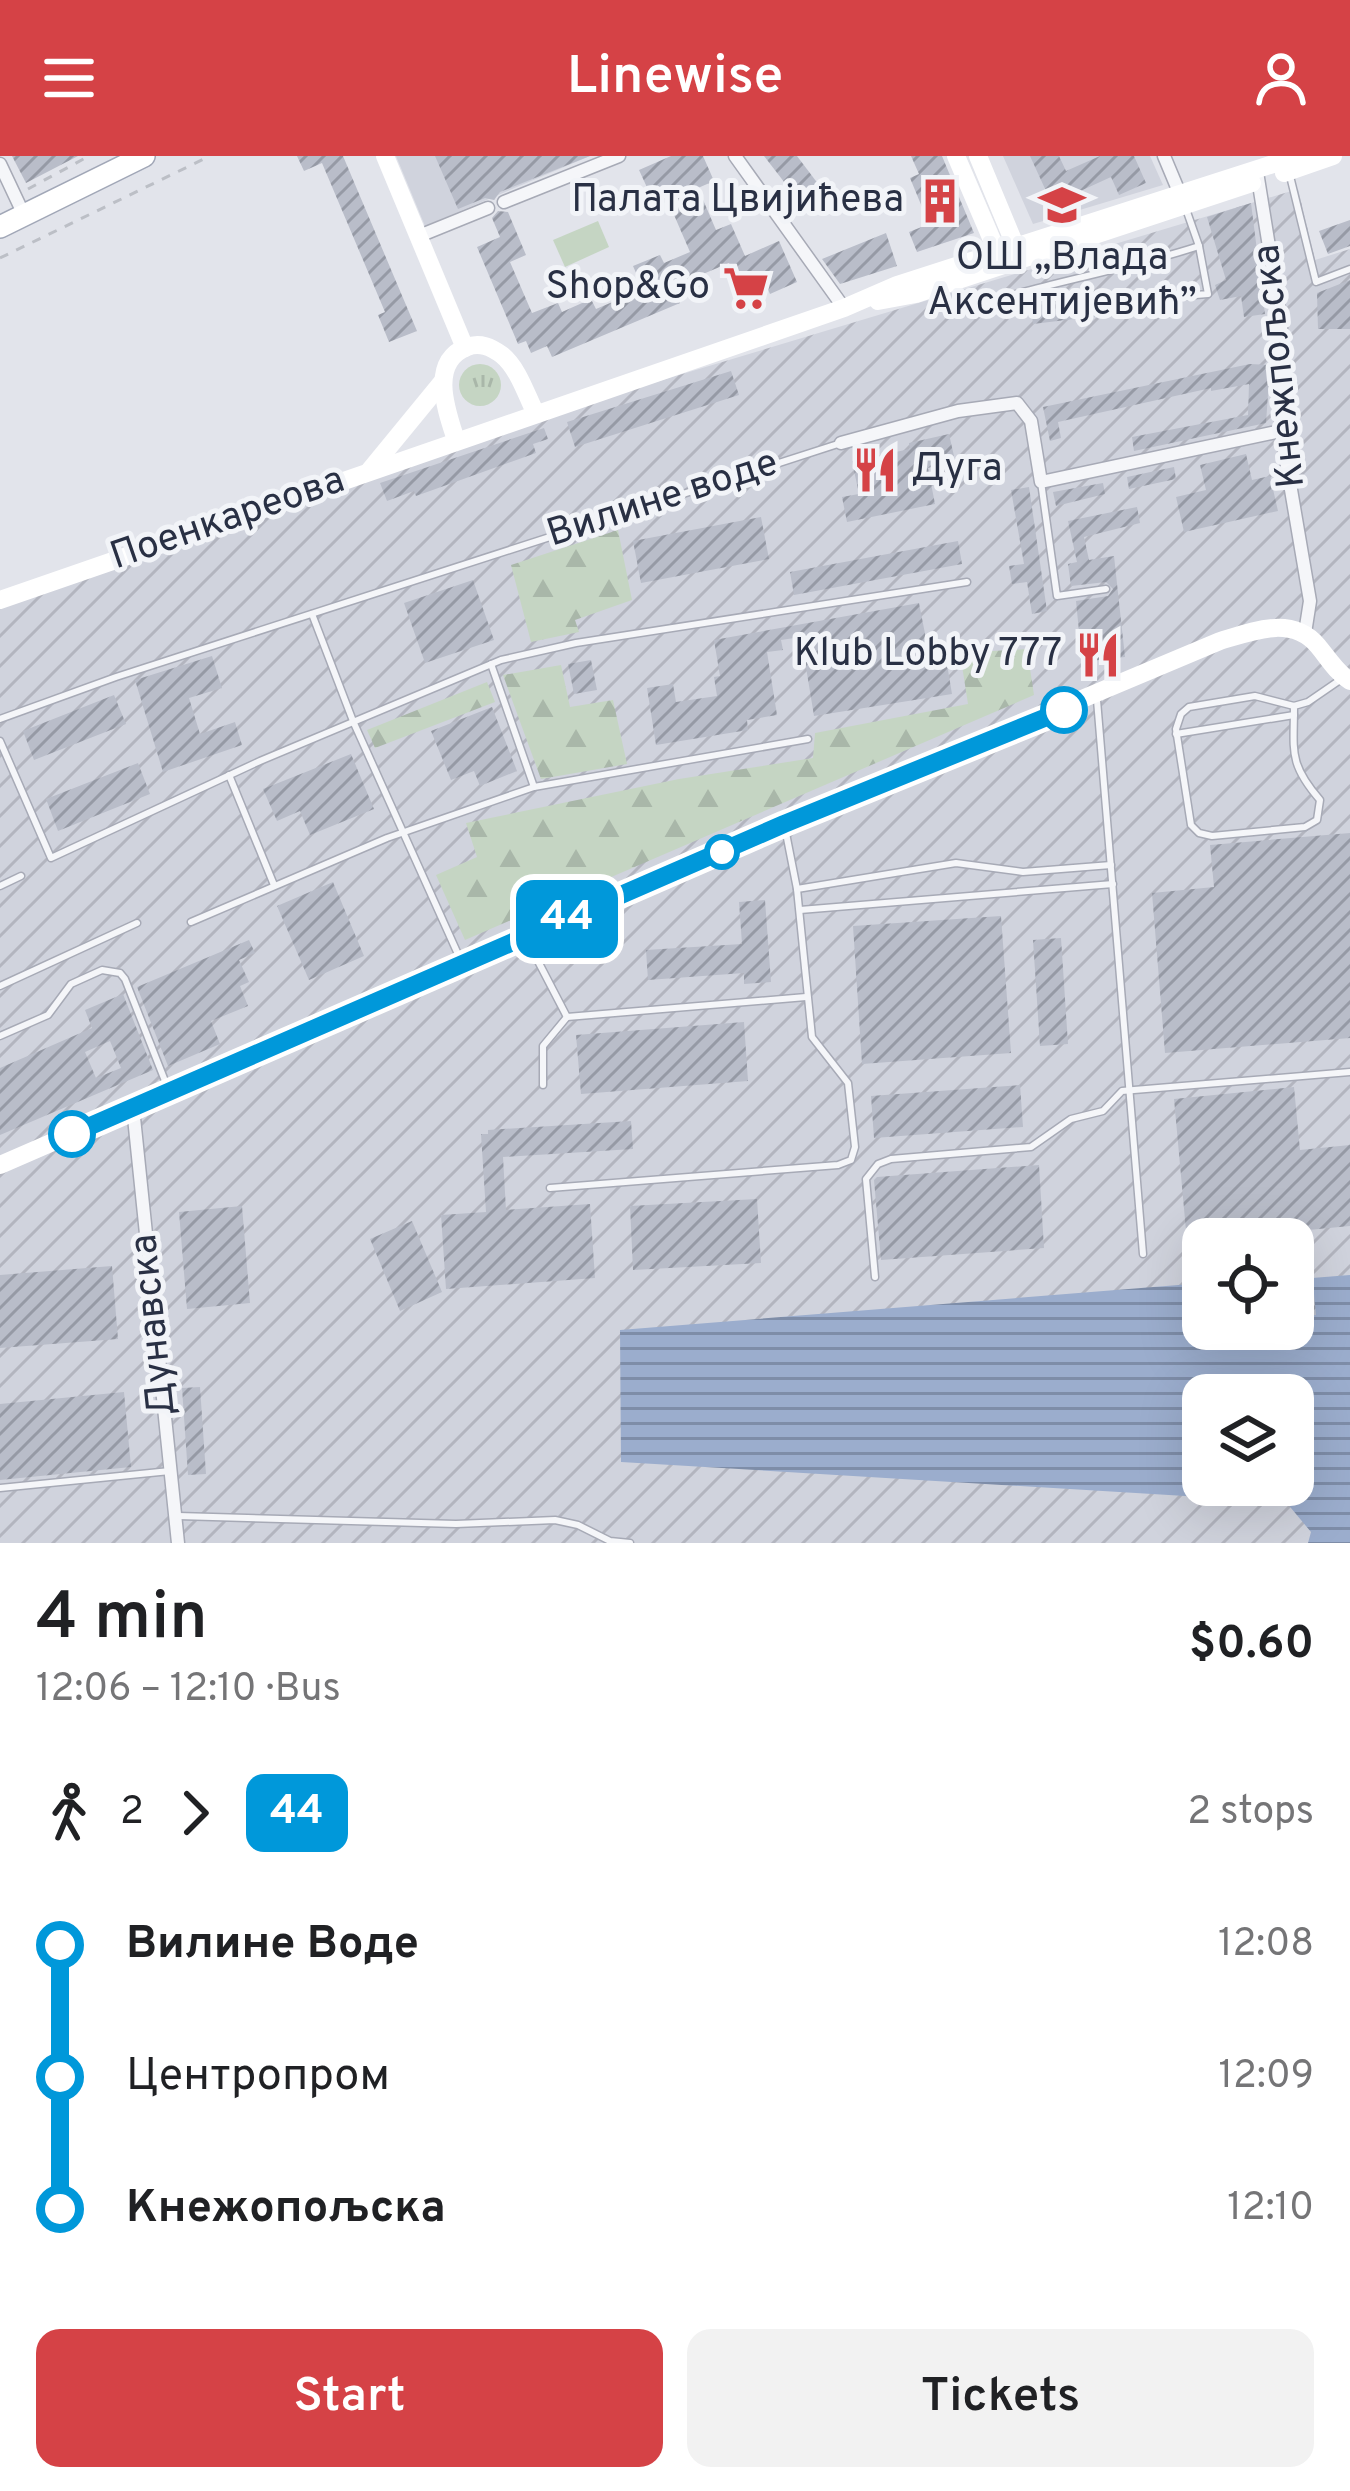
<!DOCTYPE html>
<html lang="en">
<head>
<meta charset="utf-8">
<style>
	body { margin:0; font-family:Overpass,sans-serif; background:#f2f2f2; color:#202124; height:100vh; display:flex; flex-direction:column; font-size:45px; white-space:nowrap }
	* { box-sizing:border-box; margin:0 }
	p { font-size:39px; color:#757577 }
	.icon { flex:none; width:66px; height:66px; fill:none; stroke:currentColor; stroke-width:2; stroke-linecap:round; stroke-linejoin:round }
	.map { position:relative; height:1387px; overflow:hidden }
	.drawer { display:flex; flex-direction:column; background:#fff; flex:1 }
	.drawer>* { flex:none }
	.badge { padding:0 24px; border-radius:18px; font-size:42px; line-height:78px }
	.fabs { position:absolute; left:1182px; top:1062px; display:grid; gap:24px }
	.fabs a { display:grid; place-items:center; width:132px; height:132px; border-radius:24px; background:#fff; box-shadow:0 12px 48px #0002; font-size:60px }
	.map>.badge { position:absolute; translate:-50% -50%; box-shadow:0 0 0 6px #fff }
	.legs { display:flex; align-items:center; gap:18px; height:132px; padding:0 36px; font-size:39px }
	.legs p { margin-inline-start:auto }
	.overview { display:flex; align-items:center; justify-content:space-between; height:204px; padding:0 36px }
	h1 { font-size:66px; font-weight:600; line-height:90px }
	.button { display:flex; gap:24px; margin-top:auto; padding:24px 36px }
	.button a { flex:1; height:138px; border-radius:24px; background:#d54246; color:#fff; font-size:48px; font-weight:600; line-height:138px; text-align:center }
	.button a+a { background:#f2f2f2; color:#202124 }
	ul { padding:0 36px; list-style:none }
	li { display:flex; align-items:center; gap:42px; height:132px; font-size:45px }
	li i { display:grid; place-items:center; width:18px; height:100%; margin:0 15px; background:currentColor }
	li i::after { content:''; width:30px; height:30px; margin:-15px; border:9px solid; border-radius:50%; background:#fff }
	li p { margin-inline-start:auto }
	li:first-child i { background:linear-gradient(#0000 50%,currentColor 0) }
	li:last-child i { background:linear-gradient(currentColor 50%,#0000 0) }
	header { display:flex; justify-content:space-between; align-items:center; height:156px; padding:0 36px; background:#d54246; color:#fff; font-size:54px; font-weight:600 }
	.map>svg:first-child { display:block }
</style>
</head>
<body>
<header><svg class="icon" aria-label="menu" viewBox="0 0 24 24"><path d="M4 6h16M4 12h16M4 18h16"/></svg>Linewise<svg class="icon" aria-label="person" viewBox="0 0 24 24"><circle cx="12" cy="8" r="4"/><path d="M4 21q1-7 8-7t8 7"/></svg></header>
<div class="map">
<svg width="1350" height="1387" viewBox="0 0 1350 1387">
	<defs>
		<pattern id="industrial-furrows" width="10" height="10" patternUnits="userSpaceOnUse" patternTransform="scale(3)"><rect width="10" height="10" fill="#d0d3dd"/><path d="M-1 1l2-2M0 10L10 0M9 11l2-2" fill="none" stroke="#b3b5bf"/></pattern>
		<pattern id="grass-tufts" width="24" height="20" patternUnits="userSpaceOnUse" patternTransform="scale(3)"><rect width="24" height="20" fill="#c5d5c3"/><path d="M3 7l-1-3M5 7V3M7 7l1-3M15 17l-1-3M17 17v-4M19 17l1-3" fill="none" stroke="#a9b7a9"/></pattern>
		<pattern id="forest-firs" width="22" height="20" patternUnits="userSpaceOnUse" patternTransform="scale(3)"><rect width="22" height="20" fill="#c5d5c3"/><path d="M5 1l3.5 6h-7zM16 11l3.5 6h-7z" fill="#a9b7a9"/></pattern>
		<pattern id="water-rules" width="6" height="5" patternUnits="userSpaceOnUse" patternTransform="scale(3)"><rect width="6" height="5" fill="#9badcd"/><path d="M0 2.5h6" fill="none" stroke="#7e8da8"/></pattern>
		<pattern id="building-hatch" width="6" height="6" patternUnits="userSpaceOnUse" patternTransform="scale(3)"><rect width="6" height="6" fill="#b9bdc9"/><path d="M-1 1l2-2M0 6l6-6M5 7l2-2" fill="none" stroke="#969aa5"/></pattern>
	</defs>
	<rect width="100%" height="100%" fill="#e2e4eb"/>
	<g fill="#d0d3dd">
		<path d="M396,0H590L425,70Z"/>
		<path d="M1003,0H1150L1163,29L1033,68Z"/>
	</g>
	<path fill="url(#industrial-furrows)" fill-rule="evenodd" d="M1298,33L1315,104L1350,93V1387H0V452L529,264ZM1203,1083H1293V1173H1203ZM1203,1239H1293V1329H1203Z"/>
	<circle fill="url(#grass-tufts)" cx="480" cy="229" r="21"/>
	<g fill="url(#forest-firs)">
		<path d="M618,374L632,444L575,464L579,476L531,486L511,409Z"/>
		<path d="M1027,493L1034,539L465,784L436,719L477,701L466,667L679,623L813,602L815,577L968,548L960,497Z"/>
		<path d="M561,509L570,551L613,544L627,608L541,623L503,519Z"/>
		<path d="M487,526L495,546L375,592L367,574Z"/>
	</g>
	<path fill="#c5d5c3" d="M598,65L609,91L565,111L553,84Z"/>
	<path fill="url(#water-rules)" fill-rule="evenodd" d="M1350,1119V1387H1308L1311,1376L1286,1346L621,1306L620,1174L1191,1128L1196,1170L1293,1173V1161L1312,1122ZM1203,1239H1293V1329H1203Z"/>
	<g fill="url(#building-hatch)" fill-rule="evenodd">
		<path d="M12,0H78L26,27Z"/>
		<path d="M297,0H343L417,175L389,186L378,159L385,156L322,7L304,15Z"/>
		<path d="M435,0H590L500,36L494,44L485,42L458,53Z"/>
		<path d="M671,0H703L714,25L698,32L716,74L731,68L745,100L779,85L797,126L770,138L766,129L743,139L729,107L696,121L700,130L677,140L680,147L552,201L547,190L531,197L526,185L518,188L477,91L500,81L492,62L498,55L508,56L526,99L510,106L532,157L558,147L562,156L591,143L596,153L643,133L633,110L660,99L664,107L690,96L668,45L656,51L639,14Z"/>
		<path d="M764,0H797L825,37L805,53Z"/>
		<path d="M911,0H942L974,77L917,96L909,76L929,68L910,22L919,18Z"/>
		<path d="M1030,0H1059L1066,15L1100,0H1134L1146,27L1119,39L1111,21L1052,48Z"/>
		<path d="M1251,47L1265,158L1244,161L1241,140L1220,144L1215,129L1226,124L1207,61Z"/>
		<path d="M1350,64V90L1328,98L1319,75Z"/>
		<path d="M886,77L897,110L840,128L822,103Z"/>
		<path d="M1350,124V173H1318L1317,137Z"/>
		<path d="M1097,142L1099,160L1033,168L1031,150Z"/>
		<path d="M1250,208L1270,209L1266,267L1134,295L1132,281L1248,259L1249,228L1211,235V232L1058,266L1061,282L1050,285L1043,251Z"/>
		<path d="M731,215L739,239L575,291L567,266Z"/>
		<path d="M544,272L548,283L533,288L536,297L416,340L414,335L387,345L380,327Z"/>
		<path d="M949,278L954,300L934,304L935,310L928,312L935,348L847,366L842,341L859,338L852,305L910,293L909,287Z"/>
		<path d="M1246,298L1252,324L1270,320L1278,355L1184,376L1176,341L1206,334L1200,309Z"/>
		<path d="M1174,311L1176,323L1129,333L1127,321Z"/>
		<path d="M1103,327L1105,338L1056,350L1053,336Z"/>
		<path d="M1029,331L1047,455L1032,458L1027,426L1012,428L1009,410L1024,408L1011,334Z"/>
		<path d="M1137,351L1140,367L1084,381L1089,404L1114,400L1125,501L1082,506L1076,445L1108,440L1113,433L1106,426L1071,430L1068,408L1077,406L1068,365Z"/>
		<path d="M761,361L769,403L641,427L633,385Z"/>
		<path d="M958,385L962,408L794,439L790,416Z"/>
		<path d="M473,424L494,484L425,507L404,447Z"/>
		<path d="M919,447L929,498L945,496L952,538L814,560L801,481L781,484L783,494L767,496L777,559L747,564L748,574L656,589L647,532L673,528L676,546L717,540L714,521L720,520L714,484Z"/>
		<path d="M212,500L222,532L189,542L200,578L235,566L242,589L163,616L135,524Z"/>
		<path d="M591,504L597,534L574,538L568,508Z"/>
		<path d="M114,539L126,568L34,604L23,575Z"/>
		<path d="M492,551L517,615L480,630L474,615L451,624L431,575Z"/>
		<path d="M351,598L374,653L310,679L300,655L277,665L263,633Z"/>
		<path d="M138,607L150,638L58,675L46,643Z"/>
		<path d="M1350,677V882L1165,897L1152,737L1214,731L1210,689Z"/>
		<path d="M333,726L364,800L309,824L277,750Z"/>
		<path d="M765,744L771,826L744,828V817L648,824L646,794L742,788L739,746Z"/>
		<path d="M1001,760L1011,897L862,908L853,770Z"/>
		<path d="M1061,782L1068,888L1040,890L1033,784Z"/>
		<path d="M249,784L255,797L239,804L249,826L240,830L248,850L211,865L220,888L168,910L137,831Z"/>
		<path d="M123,838L153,914L0,979V912L92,872L85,854ZM110,885L121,912L96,922L85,896Z"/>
		<path d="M744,866L748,925L581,938L576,879Z"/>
		<path d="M1020,929L1023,971L874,982L871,940Z"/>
		<path d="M1294,931L1300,994L1350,989V1070L1308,1074L1316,1159L1293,1161V1083H1203V1173H1195L1174,943Z"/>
		<path d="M631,965L633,993L503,1001L506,1054L590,1048L595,1122L446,1133L441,1059L486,1056L481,978H488V974Z"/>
		<path d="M1039,1009L1044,1092L881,1104L874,1024L877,1021Z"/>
		<path d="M757,1043L761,1107L633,1114L630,1050Z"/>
		<path d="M242,1050L250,1147L187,1153L179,1056Z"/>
		<path d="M412,1065L442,1136L400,1155L370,1083Z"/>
		<path d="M112,1110L118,1183L0,1192V1119Z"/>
		<path d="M200,1231L206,1318L188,1319L182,1232Z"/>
		<path d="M124,1236L131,1311L0,1324V1248Z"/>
	</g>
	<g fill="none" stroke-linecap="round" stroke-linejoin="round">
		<g stroke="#a7aab6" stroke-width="9">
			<g id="lane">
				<path d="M1290,20L1316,126L1350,113"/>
				<path d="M1133,144L1208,138L1199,90L1186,53"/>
				<path d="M960,156C1037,127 1120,116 1199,90"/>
				<path d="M1041,326L1057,440L1106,433"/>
				<path d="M312,458L353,565L462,807"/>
				<path d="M491,508L534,631"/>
				<path d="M1097,544L1143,1098"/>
				<path d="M1294,550C1294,595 1288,607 1320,644L1317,664L1305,671L1212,680L1199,677L1191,669L1176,573L1181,558L1189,551L1255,540L1294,550L1308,546L1340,524"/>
				<path d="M0,563L116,521L841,287"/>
				<path d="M1176,578L1294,559"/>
				<path d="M0,585L51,702L260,605L501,504L576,487L967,426"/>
				<path d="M229,619L274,729"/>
				<path d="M0,730L21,720"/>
				<path d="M797,733L956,707L1023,716L1111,709"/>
				<path d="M800,754L1113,728"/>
				<path d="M191,766L387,682L534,631L808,583"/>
				<path d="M527,784L567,861"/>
				<path d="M0,830L137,767"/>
				<path d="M567,861L806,841"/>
				<path d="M0,880L48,859L71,828L102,814L120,817L125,823L167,930"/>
				<path d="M543,929V890L567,861"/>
				<path d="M550,1032L838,1009L851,1004L855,991L848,927L812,881L797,733L785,672"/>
				<path d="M875,1121L866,1023L878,1008L891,1003L1031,991L1071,963L1103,955L1122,935L1350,916"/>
				<path d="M0,1332L170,1315"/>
				<path d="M178,1360L456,1368L555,1364L578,1369L610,1385L630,1387"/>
			</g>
		</g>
		<g stroke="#a7aab6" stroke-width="15">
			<g id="street">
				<path d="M735,0L844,152"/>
				<path d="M1164,0L1182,43"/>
				<path d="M0,8L24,59"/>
				<path d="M1257,16L1281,165V275L1310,445L1305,477"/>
				<path d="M504,46L619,0"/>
				<path d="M419,80L488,52"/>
				<path d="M841,287L958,255L1017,247L1031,265L1041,326L1281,275"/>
				<path d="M133,952L178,1387"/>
			</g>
		</g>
		<g stroke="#a1a7b7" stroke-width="24">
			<path id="primary" d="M0,71L144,0"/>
		</g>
		<g stroke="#bcbfc6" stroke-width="3" stroke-dasharray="9 9" stroke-linecap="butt">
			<path d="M28,33L89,0"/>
			<path d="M0,102L210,0"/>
		</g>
		<use href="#lane" stroke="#f5f6f9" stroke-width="6"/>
		<use href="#street" stroke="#f5f6f9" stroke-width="12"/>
		<g stroke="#fff" stroke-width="18">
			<path d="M385,0L465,192"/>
			<path d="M956,0L1001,105"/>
			<path d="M978,0L1020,101"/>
			<path d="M1284,17L1333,0"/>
			<path d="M878,145L916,138L1252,27"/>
			<path d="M456,284C447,256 428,206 467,191C480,186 491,191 502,199C518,212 526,238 535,256"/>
			<path d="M370,314L443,225"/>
			<path d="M0,444L844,152L897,129L1298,0"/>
			<path d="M0,1009L785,668L1220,485C1253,475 1292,459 1318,490C1328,502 1336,516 1350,525"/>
		</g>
		<use href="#primary" stroke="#fff" stroke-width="21"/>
	</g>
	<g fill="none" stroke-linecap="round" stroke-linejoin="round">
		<g stroke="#fff" stroke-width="27">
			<path id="line-1" d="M72,978L784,668L1064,554"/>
		</g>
		<use href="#line-1" stroke="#0098da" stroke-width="18"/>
	</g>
	<defs>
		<g id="building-bare" transform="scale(3.6)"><path d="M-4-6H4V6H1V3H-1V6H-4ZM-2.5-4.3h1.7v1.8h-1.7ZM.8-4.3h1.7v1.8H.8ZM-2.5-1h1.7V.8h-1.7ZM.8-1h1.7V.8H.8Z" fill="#d54246" stroke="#f2f4f8" stroke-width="2.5" paint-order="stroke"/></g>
		<g id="school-bare" transform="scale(3.6)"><path d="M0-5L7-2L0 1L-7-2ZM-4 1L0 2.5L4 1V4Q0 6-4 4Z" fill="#d54246" stroke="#f2f4f8" stroke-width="2.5" paint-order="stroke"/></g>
		<g id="supermarket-bare" transform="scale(3.6)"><path d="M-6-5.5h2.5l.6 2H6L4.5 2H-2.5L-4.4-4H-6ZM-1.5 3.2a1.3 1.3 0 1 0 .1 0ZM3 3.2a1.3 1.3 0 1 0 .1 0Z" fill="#d54246" stroke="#f2f4f8" stroke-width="2.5" paint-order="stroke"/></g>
		<g id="restaurant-bare" transform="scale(3.6)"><path d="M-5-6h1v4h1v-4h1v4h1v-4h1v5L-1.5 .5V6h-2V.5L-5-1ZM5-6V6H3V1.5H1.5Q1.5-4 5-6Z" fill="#d54246" stroke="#f2f4f8" stroke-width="2.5" paint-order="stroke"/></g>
	</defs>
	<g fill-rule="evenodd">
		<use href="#building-bare" x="940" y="45"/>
		<use href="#school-bare" x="1062" y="49"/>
		<use href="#supermarket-bare" x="746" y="132"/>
		<use href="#restaurant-bare" x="875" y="314"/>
		<use href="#restaurant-bare" x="1098" y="499"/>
	</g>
	<g fill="#fff" stroke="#0098da" stroke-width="6">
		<circle cx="1064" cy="554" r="21"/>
		<circle cx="722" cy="696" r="15"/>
		<circle cx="72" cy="978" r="21"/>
	</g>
	<g text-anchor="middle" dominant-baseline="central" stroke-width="10" stroke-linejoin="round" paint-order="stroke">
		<g font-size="39" fill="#293044" stroke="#f2f4f8" text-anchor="end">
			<text x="904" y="45">Палата Цвијићева</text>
			<text x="1062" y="103" text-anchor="middle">ОШ „Влада<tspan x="1062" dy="45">Аксентијевић”</tspan></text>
			<text x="710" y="132">Shop&amp;Go</text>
			<text x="911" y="314" text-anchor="start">Дуга</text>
			<text x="1062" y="499">Klub Lobby 777</text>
		</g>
		<g font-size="39" fill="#293044" stroke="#f2f4f8">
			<text transform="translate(1281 210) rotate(-96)">Кнежпољска</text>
			<text transform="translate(663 344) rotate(-18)">Вилине воде</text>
			<text transform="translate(228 364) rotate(-19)">Поенкареова</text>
			<text transform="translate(155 1169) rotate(-96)">Дунавска</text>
		</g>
	</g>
</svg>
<div class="fabs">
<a><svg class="icon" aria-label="locate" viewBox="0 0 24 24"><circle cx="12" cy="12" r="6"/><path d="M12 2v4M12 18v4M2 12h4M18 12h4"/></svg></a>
<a><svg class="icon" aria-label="layers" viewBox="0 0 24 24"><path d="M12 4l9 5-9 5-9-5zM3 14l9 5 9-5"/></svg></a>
</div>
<b class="badge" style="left:567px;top:763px;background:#0098da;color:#fff">44</b>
</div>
<section class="drawer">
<div class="overview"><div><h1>4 min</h1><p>12:06 – 12:10 · Bus</p></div><b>$0.60</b></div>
<div class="legs"><svg class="icon" aria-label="walk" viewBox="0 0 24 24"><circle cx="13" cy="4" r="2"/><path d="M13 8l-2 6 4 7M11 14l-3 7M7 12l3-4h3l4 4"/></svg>2<svg class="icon" aria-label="forward" viewBox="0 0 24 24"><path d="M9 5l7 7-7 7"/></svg><b class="badge" style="background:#0098da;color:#fff">44</b><p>2 stops</p></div>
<ul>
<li><i style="color:#0098da"></i><b>Вилине Воде</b><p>12:08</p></li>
<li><i style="color:#0098da"></i><span>Центропром</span><p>12:09</p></li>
<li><i style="color:#0098da"></i><b>Кнежопољска</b><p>12:10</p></li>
</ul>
<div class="button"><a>Start</a><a>Tickets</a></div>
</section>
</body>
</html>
